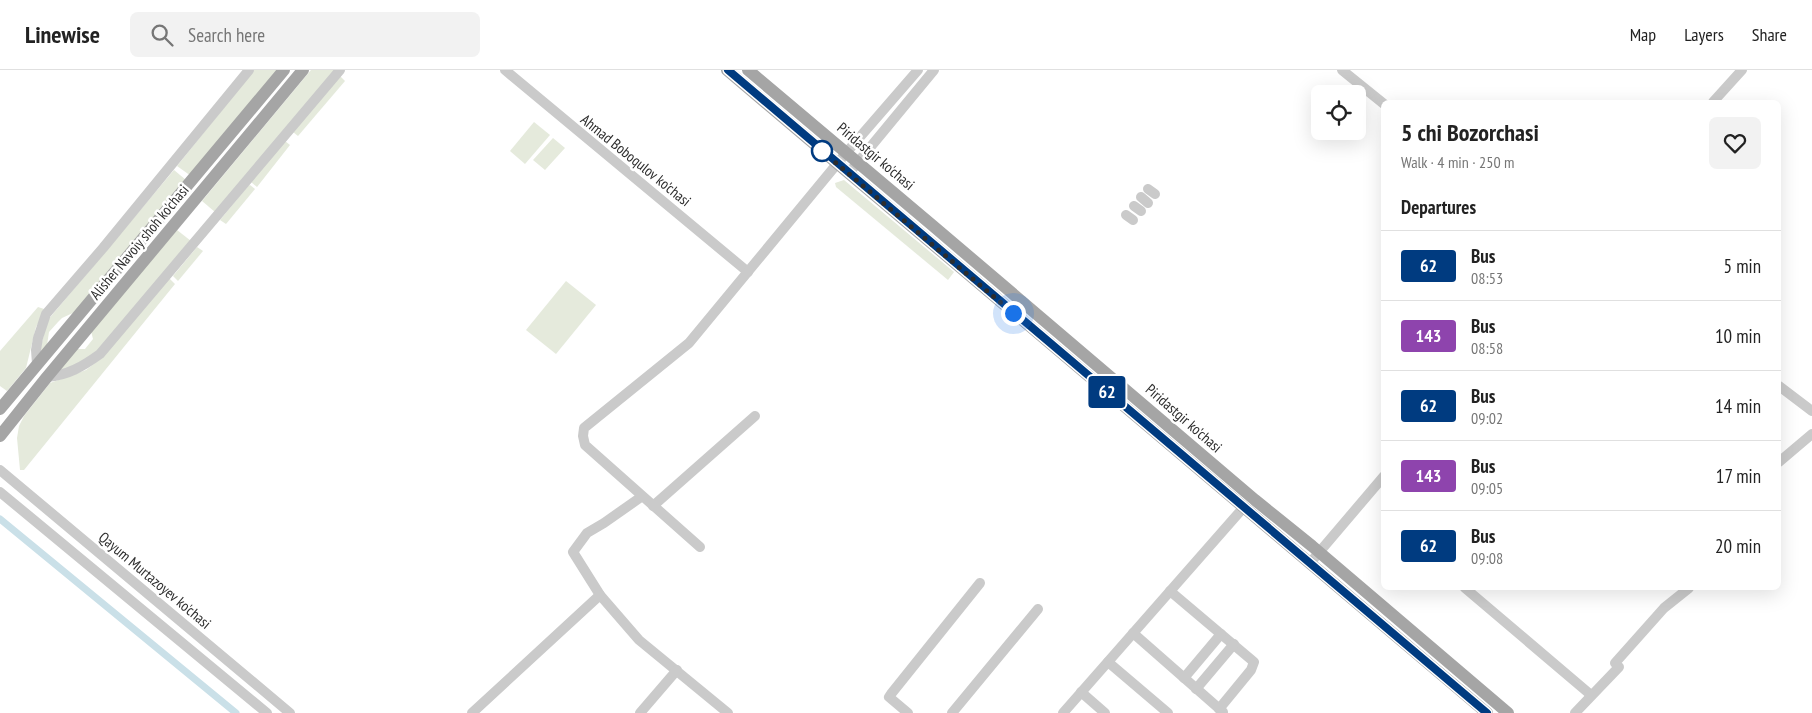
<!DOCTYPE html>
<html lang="en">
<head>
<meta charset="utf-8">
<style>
	body { margin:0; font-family:"PT Sans Narrow",sans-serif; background:#f2f2f2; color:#222; height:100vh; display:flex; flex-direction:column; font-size:19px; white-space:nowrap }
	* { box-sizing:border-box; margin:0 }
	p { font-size:16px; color:#767676 }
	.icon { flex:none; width:28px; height:28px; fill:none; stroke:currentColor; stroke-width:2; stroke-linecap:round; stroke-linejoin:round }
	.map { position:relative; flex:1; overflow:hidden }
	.drawer { position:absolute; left:1381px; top:30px; width:400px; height:490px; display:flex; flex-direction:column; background:#fff; border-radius:8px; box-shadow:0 5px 20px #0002 }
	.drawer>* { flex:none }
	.badge { padding:0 10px; border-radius:4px; font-size:18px; line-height:32px }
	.controls { position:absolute; left:1311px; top:15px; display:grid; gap:10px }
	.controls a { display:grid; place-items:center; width:55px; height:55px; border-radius:8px; background:#fff; box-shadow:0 5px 20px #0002; font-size:25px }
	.you { position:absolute; width:25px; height:25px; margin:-12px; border:4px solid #fff; border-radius:50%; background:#1a73e8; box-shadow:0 0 0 8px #1a73e833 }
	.map>.badge { position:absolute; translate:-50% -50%; box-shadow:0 0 0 2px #fff }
	h2 { padding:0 20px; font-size:19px; line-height:45px }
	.round { display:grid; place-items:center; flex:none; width:52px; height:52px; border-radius:8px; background:#f2f2f2 }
	.summary { display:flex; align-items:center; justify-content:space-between; height:85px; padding:0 20px }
	h1 { font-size:24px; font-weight:800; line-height:38px }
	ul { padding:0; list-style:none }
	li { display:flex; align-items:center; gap:15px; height:70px; padding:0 20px; border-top:1px solid #e0e0e0 }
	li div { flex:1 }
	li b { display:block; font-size:19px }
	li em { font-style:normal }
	li .badge { min-width:55px; font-weight:700; text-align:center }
	header { display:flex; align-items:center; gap:30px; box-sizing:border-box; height:70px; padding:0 25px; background:#fff; border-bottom:1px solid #e0e0e0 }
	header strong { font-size:24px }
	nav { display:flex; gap:28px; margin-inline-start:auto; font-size:18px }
	.search { width:350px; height:45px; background:#f2f2f2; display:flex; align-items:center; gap:12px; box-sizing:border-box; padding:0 18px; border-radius:8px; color:#767676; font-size:19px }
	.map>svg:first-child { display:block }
</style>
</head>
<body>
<header>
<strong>Linewise</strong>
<div class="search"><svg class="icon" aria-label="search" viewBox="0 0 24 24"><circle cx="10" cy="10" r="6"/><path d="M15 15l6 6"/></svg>Search here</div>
<nav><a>Map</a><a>Layers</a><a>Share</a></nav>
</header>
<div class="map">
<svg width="1812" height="643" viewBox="0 0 1812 643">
	<rect width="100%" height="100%" fill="#fff"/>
	<g fill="#e5eadc">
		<path d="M254,0H278L191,106L177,96Z"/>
		<path d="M311,0H336L215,142L202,131Z"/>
		<path d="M340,6L345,11L298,66L293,62Z"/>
		<path d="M534,52L550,65L525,94L510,81Z"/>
		<path d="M553,68L565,78L545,100L533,90Z"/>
		<path d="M285,71L290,75L257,117L251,112Z"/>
		<path d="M174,100L186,110L75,242L62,248L58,252L49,262L47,275L39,285L47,251Z"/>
		<path d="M844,110L954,202L948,210L836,117L835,113Z"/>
		<path d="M250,115L255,119L226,154L220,150L248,116Z"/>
		<path d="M177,160L191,171L95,285L57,303L76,279H85L93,269L91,261Z"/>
		<path d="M197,177L203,181L178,211L173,206Z"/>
		<path d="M169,208L175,214L24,400H20L17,368L19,356L24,346L50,313L86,300L103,287Z"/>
		<path d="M566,211L596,235L556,284L526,260Z"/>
		<path d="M38,237L44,239L45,241L36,257L26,298L7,321L0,316V281Z"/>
	</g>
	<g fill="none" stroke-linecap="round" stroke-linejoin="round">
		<path stroke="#cae0e8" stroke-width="7" d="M0,449L236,643"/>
		<g stroke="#cacaca" stroke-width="10">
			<path d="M505,0L748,202"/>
			<path d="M1342,0L1384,34"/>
			<path d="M1713,32L1742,0"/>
			<path d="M849,103L934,0"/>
			<path d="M1148,119L1155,124"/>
			<path d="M1141,127L1148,133"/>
			<path d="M1134,136L1141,141"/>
			<path d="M1126,145L1133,150"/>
			<path d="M37,294L36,280L38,268L46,244L103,178L249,0"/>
			<path d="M47,307C68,305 82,297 100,284L340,0"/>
			<path d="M1779,316L1812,341"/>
			<path d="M1779,392L1812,364"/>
			<path d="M0,400L290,643"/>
			<path d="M0,422L267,643"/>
			<path d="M641,427L604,453L587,463L573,482L600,525L639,570L728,643"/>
			<path d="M653,436L755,346"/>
			<path d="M700,477L585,375L583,366L584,358L689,273L846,83L918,0"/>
			<path d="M1310,493L1384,406"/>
			<path d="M1465,518L1591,625"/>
			<path d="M1170,521L1254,592L1251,600L1219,639"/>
			<path d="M1133,563L1223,642"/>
			<path d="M1108,592L1168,643"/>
			<path d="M1184,608L1221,564"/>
			<path d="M1196,619L1234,574"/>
			<path d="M1081,622L1105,643"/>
			<path d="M472,643L600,525"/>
			<path d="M640,643L677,600"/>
			<path d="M908,643L889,627L891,624L980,513"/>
			<path d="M952,643L1038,539"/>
			<path d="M1063,643L1244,437"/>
			<path d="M1575,643L1619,597L1615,593L1664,538L1689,518"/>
		</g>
		<g stroke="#a5a5a5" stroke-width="12">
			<path d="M727,0L1487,643"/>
			<path d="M748,0L932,155L1255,430L1312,476L1508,643"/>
			<path d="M0,339L284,0"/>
			<path d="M0,366L47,307L303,0"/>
		</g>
	</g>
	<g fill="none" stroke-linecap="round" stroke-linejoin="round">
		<g stroke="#fff" stroke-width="11">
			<path id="line" d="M728,0L1487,643"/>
		</g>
		<use href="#line" stroke="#003b80" stroke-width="8"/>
		<path stroke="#2d2d2d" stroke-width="5" stroke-dasharray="0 9" d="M822,81L1013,243"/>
	</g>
	<circle fill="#fff" stroke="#003b80" stroke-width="2.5" cx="822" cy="81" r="10"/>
	<g text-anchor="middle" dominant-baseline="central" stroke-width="5" stroke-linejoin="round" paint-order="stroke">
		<g font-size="15" fill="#2d2d2d" stroke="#fff">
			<text transform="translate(876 86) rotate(40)">Piridastgir ko'chasi</text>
			<text transform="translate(636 90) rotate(39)">Ahmad Boboqulov ko'chasi</text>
			<text transform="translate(139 172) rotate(-50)">Alisher Navoiy shoh ko'chasi</text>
			<text transform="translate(1184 348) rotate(41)">Piridastgir ko'chasi</text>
			<text transform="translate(155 510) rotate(40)">Qayum Murtazoyev ko'chasi</text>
		</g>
	</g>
</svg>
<div class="controls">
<a><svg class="icon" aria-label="locate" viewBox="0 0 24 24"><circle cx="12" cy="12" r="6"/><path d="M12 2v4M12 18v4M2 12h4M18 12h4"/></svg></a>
</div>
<div class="you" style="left:1013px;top:243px"></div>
<b class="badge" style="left:1107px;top:322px;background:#003b80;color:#fff">62</b>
<section class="drawer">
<div class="summary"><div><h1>5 chi Bozorchasi</h1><p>Walk · 4 min · 250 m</p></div><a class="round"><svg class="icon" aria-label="heart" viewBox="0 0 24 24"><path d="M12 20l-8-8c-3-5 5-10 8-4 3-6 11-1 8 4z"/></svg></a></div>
<h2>Departures</h2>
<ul>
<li><span class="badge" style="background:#003b80;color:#fff">62</span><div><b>Bus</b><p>08:53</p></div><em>5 min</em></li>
<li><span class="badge" style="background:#8e44ad;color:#fff">143</span><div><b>Bus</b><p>08:58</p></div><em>10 min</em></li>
<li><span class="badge" style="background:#003b80;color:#fff">62</span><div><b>Bus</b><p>09:02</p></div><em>14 min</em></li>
<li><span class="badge" style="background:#8e44ad;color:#fff">143</span><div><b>Bus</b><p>09:05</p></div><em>17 min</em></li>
<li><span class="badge" style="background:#003b80;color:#fff">62</span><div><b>Bus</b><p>09:08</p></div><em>20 min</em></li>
</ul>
</section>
</div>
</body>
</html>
